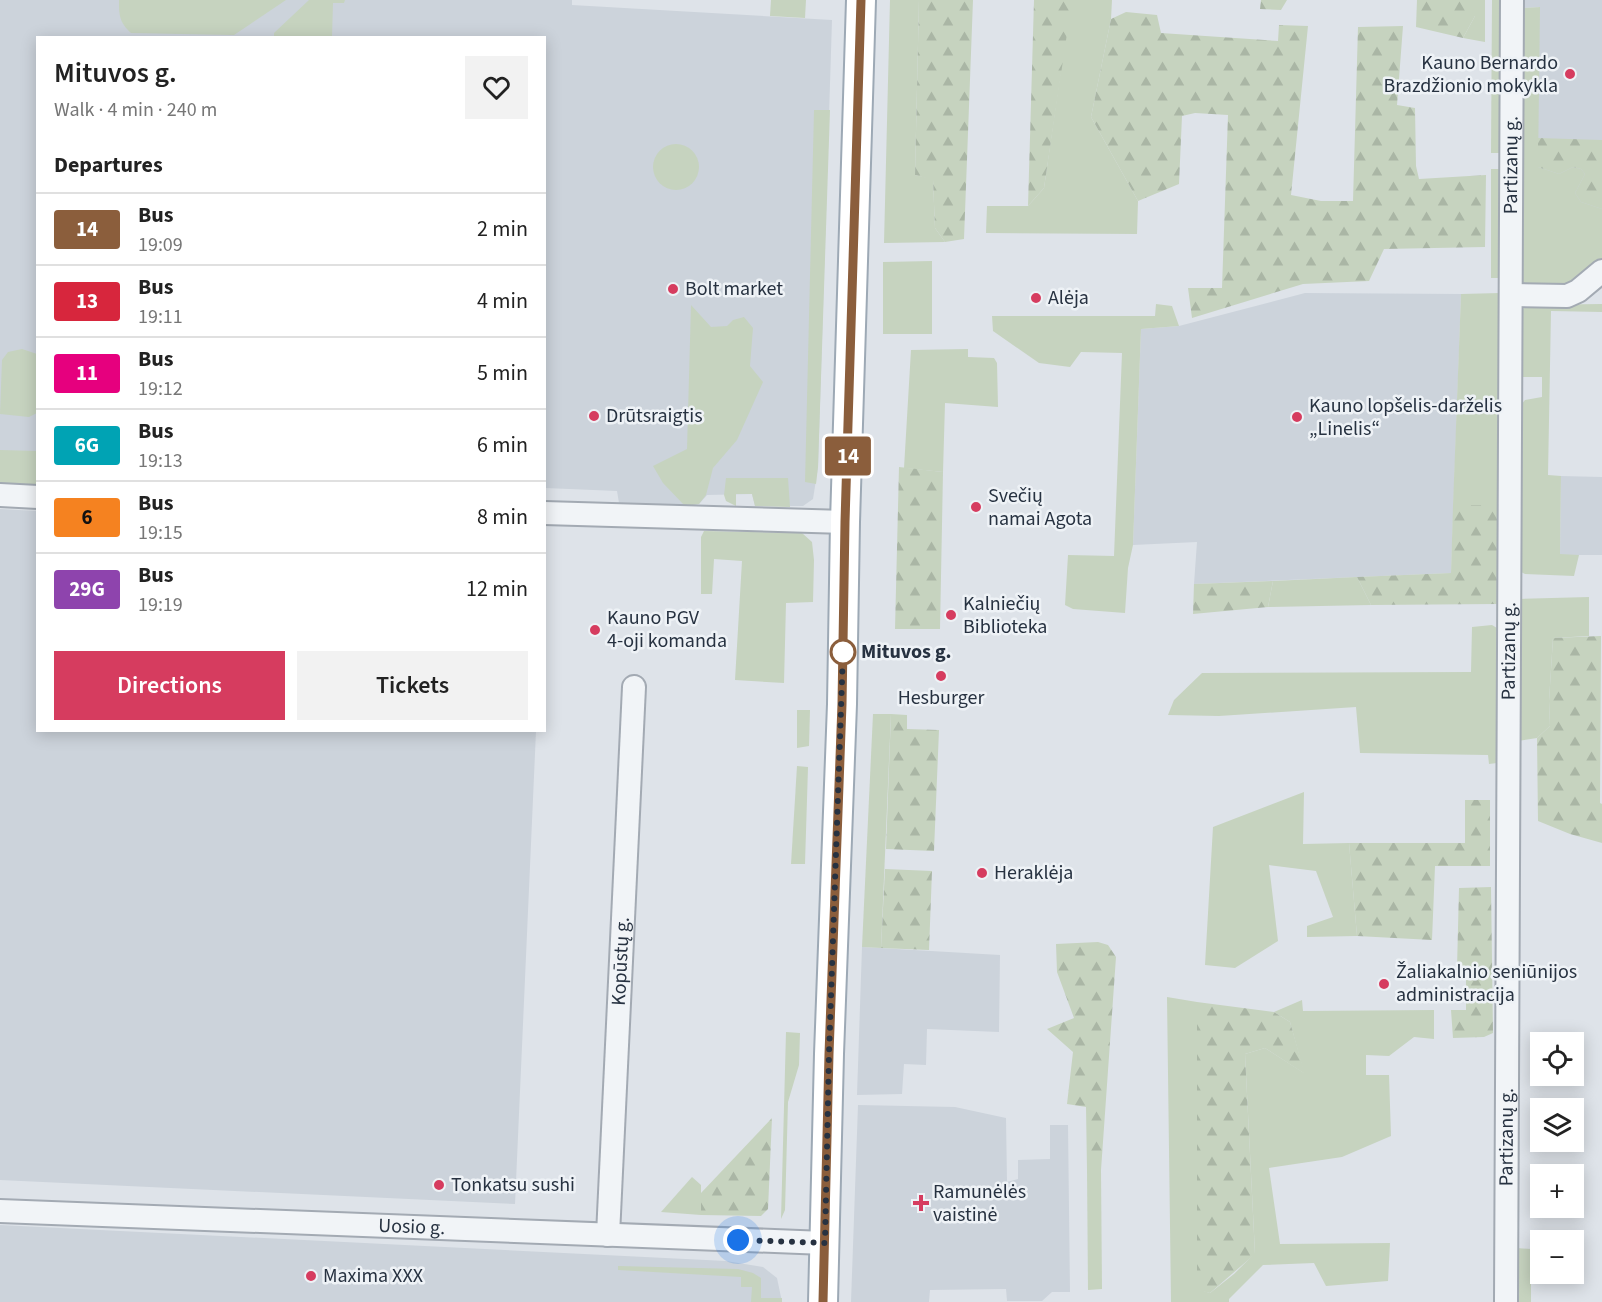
<!DOCTYPE html>
<html lang="en">
<head>
<meta charset="utf-8">
<style>
	body { margin:0; font-family:"Source Sans 3",sans-serif; background:#f2f2f2; color:#222; height:100vh; display:flex; flex-direction:column; font-size:22px; white-space:nowrap }
	* { box-sizing:border-box; margin:0 }
	p { font-size:20px; color:#767676 }
	.icon { flex:none; width:33px; height:33px; fill:none; stroke:currentColor; stroke-width:2; stroke-linecap:round; stroke-linejoin:round }
	.map { position:relative; flex:1; overflow:hidden }
	.side { position:absolute; left:36px; top:36px; width:510px; height:696px; display:flex; flex-direction:column; background:#fff; border-radius:0px; box-shadow:0 3px 15px #0003 }
	.side>* { flex:none }
	.badge { padding:0 12px; border-radius:4px; font-size:21px; line-height:39px }
	.controls { position:absolute; left:1530px; top:1032px; display:grid; gap:12px }
	.controls a { display:grid; place-items:center; width:54px; height:54px; border-radius:0px; background:#fff; box-shadow:0 3px 15px #0003; font-size:30px }
	.you { position:absolute; width:30px; height:30px; margin:-15px; border:4px solid #fff; border-radius:50%; background:#1a73e8; box-shadow:0 0 0 9px #1a73e833 }
	.map>.badge { position:absolute; translate:-50% -50%; box-shadow:0 0 0 3px #fff }
	h2 { padding:0 18px; font-size:22px; line-height:54px }
	.round { display:grid; place-items:center; flex:none; width:63px; height:63px; border-radius:0px; background:#f2f2f2 }
	.head { display:flex; align-items:center; justify-content:space-between; height:102px; padding:0 18px }
	h1 { font-size:28px; font-weight:600; line-height:45px }
	.action { display:flex; gap:12px; margin-top:auto; padding:12px 18px }
	.action a { flex:1; height:69px; border-radius:0px; background:#d63c5f; color:#fff; font-size:24px; font-weight:600; line-height:69px; text-align:center }
	.action a+a { background:#f2f2f2; color:#222 }
	ul { padding:0; list-style:none }
	li { display:flex; align-items:center; gap:18px; height:72px; padding:0 18px; border-top:2px solid #e0e0e0 }
	li div { flex:1 }
	li b { display:block; font-size:22px }
	li em { font-style:normal }
	li .badge { min-width:66px; font-weight:700; text-align:center }
	.map>svg:first-child { display:block }
</style>
</head>
<body>
<div class="map">
<svg width="1602" height="1302" viewBox="0 0 1602 1302">
	<defs>
		<pattern id="forest-firs" width="22" height="20" patternUnits="userSpaceOnUse" patternTransform="scale(1.5)"><rect width="22" height="20" fill="#c6d3bf"/><path d="M5 1l3.5 6h-7zM16 11l3.5 6h-7z" fill="#aab6a5"/></pattern>
	</defs>
	<rect width="100%" height="100%" fill="#dee3e9"/>
	<g fill="#ccd3db">
		<path d="M0,0H572V5L832,20L818,467L813,499L803,506H755L752,494L707,495L699,504L685,506L619,503L617,491L545,488L544,38H38L37,486L0,485Z"/>
		<path d="M1523,0H1602V245L1536,248L1539,7L1524,8Z"/>
		<path d="M1305,293L1461,294L1451,573L1194,584L1197,542L1133,545L1141,329L1179,326Z"/>
		<path d="M1561,476L1602,477V555H1560Z"/>
		<path d="M0,509L37,511L38,730L536,731L515,1204L0,1180Z"/>
		<path d="M862,947L1000,955L999,1032L927,1029L926,1065L904,1064L902,1094L857,1095Z"/>
		<path d="M858,1105L955,1107L1006,1118L1007,1182L1018,1179V1160L1050,1159V1125H1068L1070,1292H1052L1042,1301H1007L1006,1289L930,1290L929,1302H851Z"/>
		<path d="M0,1225L726,1261L763,1267L777,1278L782,1302H0Z"/>
	</g>
	<g fill="#c6d3bf">
		<path d="M119,0H286L234,35L131,33C119,22 119,15 119,0Z"/>
		<path d="M309,0H345L344,3H333L332,37H274V33Z"/>
		<path d="M771,0H806L805,18L770,16Z"/>
		<path d="M890,0H919L915,175L933,179L935,228L945,242L884,243Z"/>
		<path d="M1071,0H1112L1111,19L1091,117L1138,201L1137,234L986,233L987,206H1028L1044,188Z"/>
		<path d="M1475,0H1485V42L1463,38L1475,16Z"/>
		<path d="M1492,0H1501V153H1491Z"/>
		<path d="M1540,7L1538,167L1559,174L1573,167L1581,169L1585,174L1575,193L1581,202L1602,209V258L1574,287L1523,286L1518,279L1524,8Z"/>
		<path d="M814,110H830L818,467L816,484L805,482Z"/>
		<circle cx="676" cy="167" r="23"/>
		<path d="M1491,169H1501L1500,278H1491Z"/>
		<path d="M932,261V334H883V262Z"/>
		<path d="M1500,293L1498,505H1453L1461,294Z"/>
		<path d="M1156,304L1172,306L1179,326L1141,329L1133,545L1128,568L1125,613L1073,609L1065,605L1068,555L1114,556L1122,353L1081,352L1070,367L1039,363L993,331L992,316H1155Z"/>
		<path d="M1602,304V312L1551,311L1548,475L1561,476L1560,554L1579,555L1574,576L1525,574L1517,570L1521,405L1525,400L1542,397V377H1522L1519,370L1520,312L1527,305Z"/>
		<path d="M691,305L711,327L727,326L733,320L744,317L753,328L750,366L763,382L737,440L713,468L706,495L699,504L685,506L663,483L653,466L687,449Z"/>
		<path d="M22,349L37,354V413L29,417L0,414L2,360L8,352Z"/>
		<path d="M968,349V357L994,358L997,363L998,407L945,403L943,472L904,468L911,350Z"/>
		<path d="M0,450L37,451V486L0,485Z"/>
		<path d="M726,478H788L790,507L755,506L752,494H736V506L726,501L724,495Z"/>
		<path d="M704,531L802,533L812,542L814,560L813,602L786,603L784,683L735,680L742,561L714,559L712,594H701V537Z"/>
		<path d="M1357,577L1371,605L1268,607L1273,581Z"/>
		<path d="M1589,597V636L1553,638L1549,701L1550,726L1537,738L1518,741L1519,599Z"/>
		<path d="M1492,625L1497,628V763L1489,764L1488,755L1360,753L1356,707L1219,716L1168,715L1174,700L1202,673L1471,672L1472,627Z"/>
		<path d="M797,710H810L809,746L797,748Z"/>
		<path d="M873,714H891L881,948L862,947Z"/>
		<path d="M797,766L808,767L805,864H791Z"/>
		<path d="M1304,792L1303,844L1349,843L1357,936L1307,937V926L1333,917L1316,871L1269,865L1278,941L1235,968L1205,965L1213,827Z"/>
		<path d="M1167,997L1197,1002V1289L1210,1293L1234,1274L1255,1253L1245,1054L1265,1048L1304,1073L1290,1022L1274,1012L1302,1000L1303,1011L1434,1010V1039L1414,1037L1389,1056L1366,1055V1075H1389L1391,1136L1342,1157L1269,1168L1280,1244L1390,1243L1388,1281L1326,1286L1314,1263L1263,1265L1229,1299V1302H1171Z"/>
		<path d="M786,1032L800,1033L799,1065L788,1102L785,1210L781,1219Z"/>
		<path d="M1087,1170H1101L1102,1289L1088,1290Z"/>
		<path d="M692,1177L701,1185V1215L661,1212Z"/>
		<path d="M1517,1248L1531,1249V1302H1517Z"/>
		<path d="M618,1266L738,1269L753,1273L761,1278V1298H782V1302H751L752,1287H741V1277L618,1270Z"/>
	</g>
	<g fill="url(#forest-firs)">
		<path d="M919,0H973L964,239L945,242L935,228L933,180L915,175Z"/>
		<path d="M1034,0H1072L1044,188L1028,206Z"/>
		<path d="M1261,0H1287L1281,10L1260,9Z"/>
		<path d="M1417,0H1475V16L1463,38L1416,27Z"/>
		<path d="M1126,12L1157,15L1161,33L1278,41L1279,25L1308,26L1291,195L1321,201H1353L1358,27L1403,26L1397,105L1415,108L1416,166L1419,179L1486,175L1485,247L1384,249L1369,281L1303,284L1192,318L1188,288H1222L1228,115L1195,113L1182,116L1179,184L1138,201L1091,117L1111,19Z"/>
		<path d="M1538,138L1602,140V209L1581,202L1575,193L1585,174L1581,169L1573,167L1559,174L1538,167Z"/>
		<path d="M899,467L943,472L940,629H895Z"/>
		<path d="M1453,505H1498V604L1371,605L1357,577L1451,573Z"/>
		<path d="M1273,581L1268,607L1193,614L1194,584Z"/>
		<path d="M1601,636L1600,803L1602,804V843L1570,834L1538,821L1537,738L1550,726L1549,701L1553,638Z"/>
		<path d="M891,714L907,715V729L939,730L934,851L886,849Z"/>
		<path d="M1465,800H1490V866H1435L1432,940L1357,936L1349,843H1465Z"/>
		<path d="M885,869L932,871L929,950L881,948Z"/>
		<path d="M1491,887L1493,1033L1484,1037L1453,1038L1451,1010H1466V968H1457L1459,888Z"/>
		<path d="M1098,942L1108,945L1116,957L1101,1170H1087L1086,1107L1067,1104L1073,1052L1047,1029L1074,1018L1057,972L1056,944Z"/>
		<path d="M1197,1002L1274,1012L1290,1022L1305,1074L1265,1048L1245,1054L1255,1254L1210,1293L1197,1290Z"/>
		<path d="M772,1118L768,1209L761,1216L701,1215V1193Z"/>
	</g>
	<g fill="none" stroke-linecap="round" stroke-linejoin="round">
		<g stroke="#a3aab3" stroke-width="26">
			<g id="minor">
				<path d="M1511,295L1567,296L1578,291L1602,271"/>
				<path d="M0,495L38,497"/>
				<path d="M544,513L845,522"/>
				<path id="s1" d="M0,1211L825,1243"/>
				<path id="s2" d="M608,1235L634,687"/>
				<path id="s3" d="M1506,1302L1512,0"/>
			</g>
		</g>
		<g stroke="#9da9b5" stroke-width="32">
			<path id="major" d="M823,1302L829,1054L842,704L845,522L861,0"/>
		</g>
		<use href="#minor" stroke="#f1f4f7" stroke-width="22"/>
		<use href="#major" stroke="#fff" stroke-width="28"/>
	</g>
	<g fill="none" stroke-linecap="round" stroke-linejoin="round">
		<g stroke="#fff" stroke-width="14">
			<path id="line" d="M823,1302L829,1054L842,704L845,522L861,0"/>
		</g>
		<use href="#line" stroke="#8b5e3c" stroke-width="9"/>
		<path stroke="#273241" stroke-width="6" stroke-dasharray="0 10.8" d="M738,1240L825,1243L829,1054L843,652"/>
	</g>
	<g fill="#d63c5f" stroke="#eef2f6" stroke-width="2">
		<circle cx="1570" cy="74" r="6"/>
		<circle cx="673" cy="289" r="6"/>
		<circle cx="1036" cy="298" r="6"/>
		<circle cx="594" cy="416" r="6"/>
		<circle cx="1297" cy="417" r="6"/>
		<circle cx="976" cy="507" r="6"/>
		<circle cx="951" cy="615" r="6"/>
		<circle cx="595" cy="630" r="6"/>
		<circle cx="941" cy="676" r="6"/>
		<circle cx="982" cy="873" r="6"/>
		<circle cx="1384" cy="984" r="6"/>
		<circle cx="439" cy="1185" r="6"/>
		<path d="M918 1194h6v6h6v6h-6v6h-6v-6h-6v-6h6z"/>
		<circle cx="311" cy="1276" r="6"/>
	</g>
	<circle fill="#fff" stroke="#8b5e3c" stroke-width="3" cx="843" cy="652" r="12"/>
	<g text-anchor="middle" dominant-baseline="central" stroke-width="5" stroke-linejoin="round" paint-order="stroke">
		<g font-size="20" fill="#273241" stroke="#eef2f6" text-anchor="start">
			<text x="1558" y="63" text-anchor="end">Kauno Bernardo<tspan x="1558" dy="23">Brazdžionio mokykla</tspan></text>
			<text x="685" y="289">Bolt market</text>
			<text x="1048" y="298">Alėja</text>
			<text x="1309" y="406">Kauno lopšelis-darželis<tspan x="1309" dy="23">„Linelis“</tspan></text>
			<text x="606" y="416">Drūtsraigtis</text>
			<text x="988" y="496">Svečių<tspan x="988" dy="23">namai Agota</tspan></text>
			<text x="963" y="604">Kalniečių<tspan x="963" dy="23">Biblioteka</tspan></text>
			<text x="607" y="618">Kauno PGV<tspan x="607" dy="23">4-oji komanda</tspan></text>
			<text x="941" y="698" text-anchor="middle">Hesburger</text>
			<text x="994" y="873">Heraklėja</text>
			<text x="1396" y="972">Žaliakalnio seniūnijos<tspan x="1396" dy="23">administracija</tspan></text>
			<text x="451" y="1185">Tonkatsu sushi</text>
			<text x="933" y="1192">Ramunėlės<tspan x="933" dy="23">vaistinė</tspan></text>
			<text x="323" y="1276">Maxima XXX</text>
		</g>
		<g font-size="20" fill="#273241" stroke="#eef2f6">
			<text stroke="none"><textPath href="#s3" startOffset="1137">Partizanų g.</textPath></text>
			<text stroke="none"><textPath href="#s3" startOffset="651">Partizanų g.</textPath></text>
			<text stroke="none"><textPath href="#s2" startOffset="274">Kopūstų g.</textPath></text>
			<text stroke="none"><textPath href="#s3" startOffset="165">Partizanų g.</textPath></text>
			<text stroke="none"><textPath href="#s1" startOffset="412">Uosio g.</textPath></text>
		</g>
		<g font-size="20" font-weight="bold" fill="#273241" stroke="#eef2f6" text-anchor="start">
			<text x="861" y="652">Mituvos g.</text>
		</g>
	</g>
</svg>
<div class="controls">
<a><svg class="icon" aria-label="locate" viewBox="0 0 24 24"><circle cx="12" cy="12" r="6"/><path d="M12 2v4M12 18v4M2 12h4M18 12h4"/></svg></a>
<a><svg class="icon" aria-label="layers" viewBox="0 0 24 24"><path d="M12 4l9 5-9 5-9-5zM3 14l9 5 9-5"/></svg></a>
<a>+</a>
<a>−</a>
</div>
<div class="you" style="left:738px;top:1240px"></div>
<b class="badge" style="left:848px;top:456px;background:#8b5e3c;color:#fff">14</b>
<section class="side">
<div class="head"><div><h1>Mituvos g.</h1><p>Walk · 4 min · 240 m</p></div><a class="round"><svg class="icon" aria-label="heart" viewBox="0 0 24 24"><path d="M12 20l-8-8c-3-5 5-10 8-4 3-6 11-1 8 4z"/></svg></a></div>
<h2>Departures</h2>
<ul>
<li><span class="badge" style="background:#8b5e3c;color:#fff">14</span><div><b>Bus</b><p>19:09</p></div><em>2 min</em></li>
<li><span class="badge" style="background:#d7263d;color:#fff">13</span><div><b>Bus</b><p>19:11</p></div><em>4 min</em></li>
<li><span class="badge" style="background:#e6007e;color:#fff">11</span><div><b>Bus</b><p>19:12</p></div><em>5 min</em></li>
<li><span class="badge" style="background:#00a3b4;color:#fff">6G</span><div><b>Bus</b><p>19:13</p></div><em>6 min</em></li>
<li><span class="badge" style="background:#f58220;color:#111">6</span><div><b>Bus</b><p>19:15</p></div><em>8 min</em></li>
<li><span class="badge" style="background:#8e44ad;color:#fff">29G</span><div><b>Bus</b><p>19:19</p></div><em>12 min</em></li>
</ul>
<div class="action"><a>Directions</a><a>Tickets</a></div>
</section>
</div>
</body>
</html>
